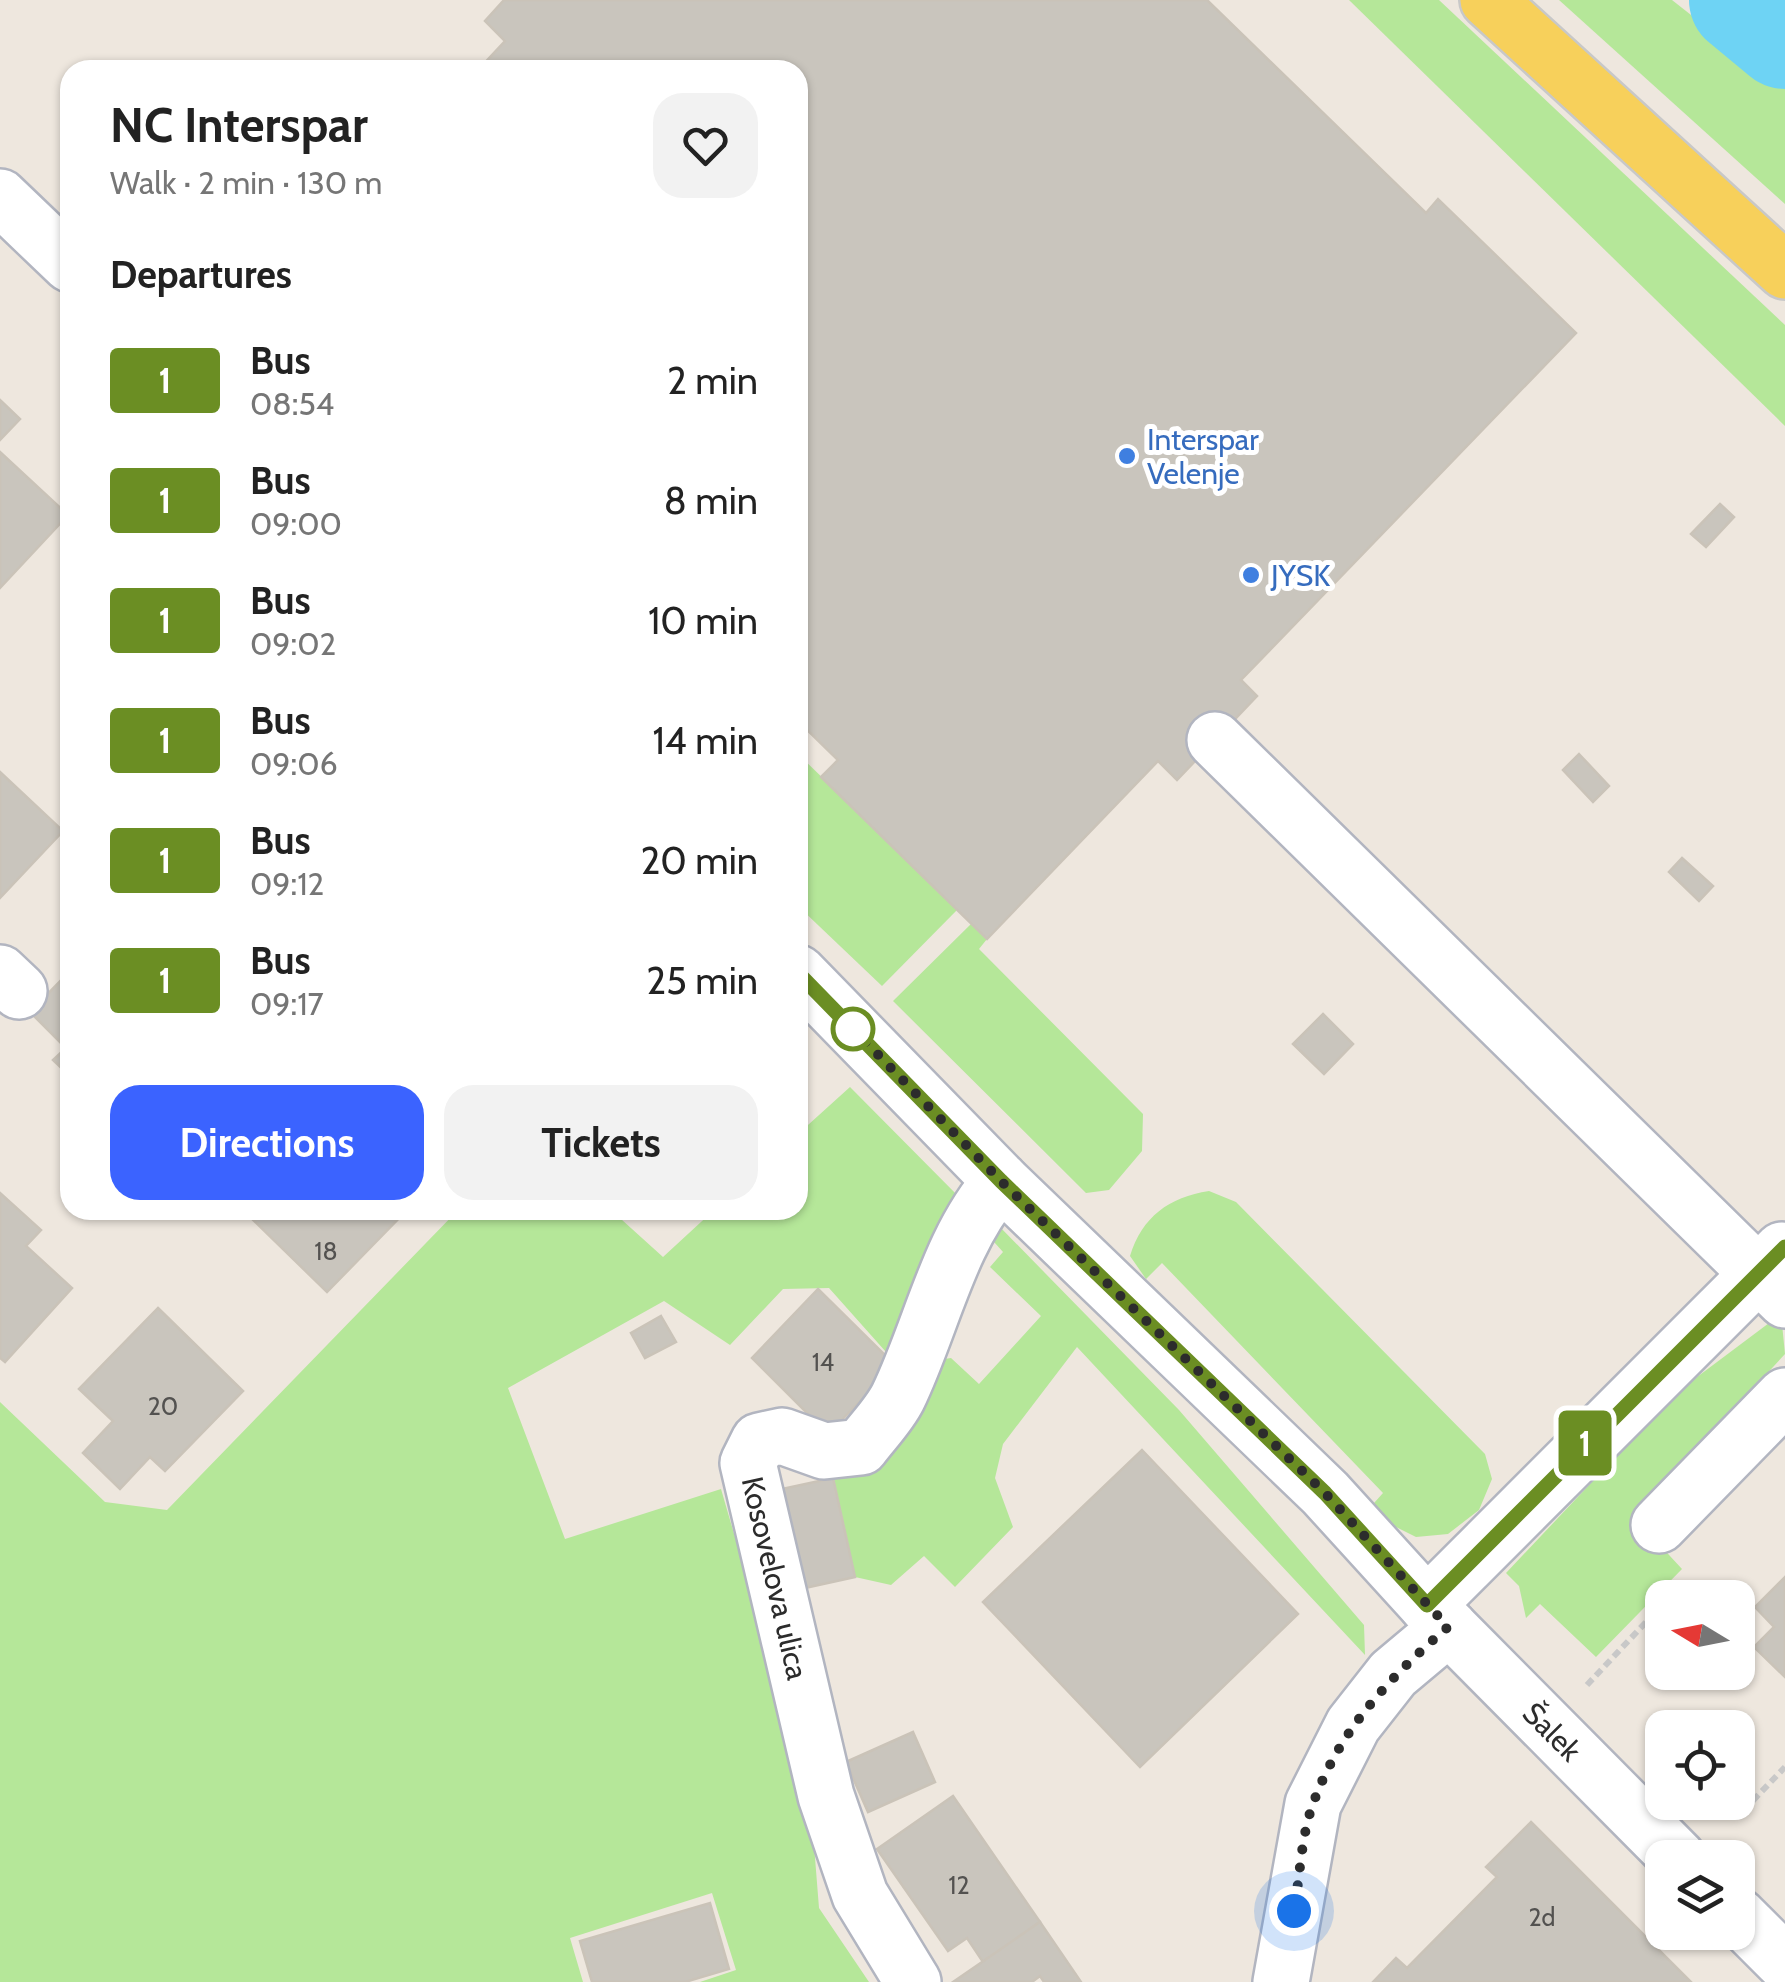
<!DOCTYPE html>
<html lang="en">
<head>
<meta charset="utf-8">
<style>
	body { margin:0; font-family:Cabin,sans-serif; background:#f2f2f2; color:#222; height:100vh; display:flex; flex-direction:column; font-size:38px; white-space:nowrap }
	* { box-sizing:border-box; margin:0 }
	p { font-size:32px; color:#767676 }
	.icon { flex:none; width:55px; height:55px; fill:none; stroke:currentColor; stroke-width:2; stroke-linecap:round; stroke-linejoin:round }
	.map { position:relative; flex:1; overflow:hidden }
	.side { position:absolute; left:60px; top:60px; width:748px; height:1160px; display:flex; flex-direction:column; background:#fff; border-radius:30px; box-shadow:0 2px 8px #0004 }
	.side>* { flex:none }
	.badge { padding:0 20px; border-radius:8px; font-size:35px; line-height:65px }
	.needle { width:65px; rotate:280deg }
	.buttons { position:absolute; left:1645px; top:1580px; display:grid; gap:20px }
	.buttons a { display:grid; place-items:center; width:110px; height:110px; border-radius:20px; background:#fff; box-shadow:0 2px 8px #0004; font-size:50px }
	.you { position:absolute; width:50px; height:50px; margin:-25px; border:8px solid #fff; border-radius:50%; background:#1a73e8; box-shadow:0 0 0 15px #1a73e833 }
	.map>.badge { position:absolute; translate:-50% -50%; box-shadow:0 0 0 5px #fff }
	h2 { padding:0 50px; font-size:38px; line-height:90px }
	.round { display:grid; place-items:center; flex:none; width:105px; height:105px; border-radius:30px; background:#f2f2f2 }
	.head { display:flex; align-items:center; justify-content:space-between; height:170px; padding:0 50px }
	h1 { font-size:48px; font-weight:700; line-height:75px }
	.cta { display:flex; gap:20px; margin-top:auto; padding:20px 50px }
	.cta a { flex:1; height:115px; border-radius:30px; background:#3b63ff; color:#fff; font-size:40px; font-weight:700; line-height:115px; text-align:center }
	.cta a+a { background:#f2f2f2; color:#222 }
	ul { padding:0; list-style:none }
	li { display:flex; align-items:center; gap:30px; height:120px; padding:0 50px }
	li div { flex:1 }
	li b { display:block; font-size:38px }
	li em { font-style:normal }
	li .badge { min-width:110px; font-weight:700; text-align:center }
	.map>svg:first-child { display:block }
</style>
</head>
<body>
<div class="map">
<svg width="1785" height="1982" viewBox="0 0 1785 1982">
	<rect width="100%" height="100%" fill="#eee7de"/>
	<g fill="#b5e799">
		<path d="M1349,0H1439L1785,325V426Z"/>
		<path d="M1559,0H1672L1785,89V204Z"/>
		<path d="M798,754L958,909L882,986L798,906Z"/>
		<path d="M972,923L987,939L979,949L1143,1114L1142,1151L1109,1190L1086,1193L893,1001Z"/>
		<path d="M850,1087L964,1202L894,1361L829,1288L783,1289L730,1345L664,1301L508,1388L565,1539L721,1489L810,1795L819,1908L869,1982H700L736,1970L712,1893L570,1938L583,1982H0V1402L105,1502L167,1510L458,1210H611L663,1257L714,1210H798V1134Z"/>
		<path d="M1209,1191L1236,1202L1485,1454L1492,1479L1479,1510L1448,1534L1416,1537L1366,1512L1383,1493L1162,1263L1146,1279L1130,1256C1142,1217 1169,1197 1209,1191Z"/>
		<path d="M1000,1227L1179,1410L1364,1625L1365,1655L1077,1347L1003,1444L995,1478L1013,1527L955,1587L924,1556L891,1585L855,1577L830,1467L931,1361L951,1358L979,1384L1041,1316L990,1267L1003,1252L986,1233Z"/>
		<path d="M1781,1314L1785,1354L1634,1517L1682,1569L1596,1657L1540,1604L1526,1618L1519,1586L1506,1573L1677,1392Z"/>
	</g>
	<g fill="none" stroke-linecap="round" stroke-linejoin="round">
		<path stroke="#6ed3f4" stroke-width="110" d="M1744,0L1785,34"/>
	</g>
	<g fill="#c9c5bd" stroke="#cac3b8" stroke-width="2.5">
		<path d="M504,0H1207L1426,213L1438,199L1576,333L1241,680L1257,696L1177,780L1158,761L987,939L821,777L838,760L798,721V70H478L505,41L485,21Z"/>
		<path d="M0,400L20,419L0,440Z"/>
		<path d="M0,452L68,515L0,588Z"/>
		<path d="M1720,504L1734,517L1706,547L1691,534Z"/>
		<path d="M1579,754L1609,786L1593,802L1563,770Z"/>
		<path d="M0,772L63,831L0,898Z"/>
		<path d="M1682,858L1713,886L1699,901L1669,872Z"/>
		<path d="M70,971V1076L53,1060L66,1048L30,1012Z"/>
		<path d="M1323,1014L1353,1044L1324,1074L1293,1044Z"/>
		<path d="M0,1193L41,1230L26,1246L72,1288L5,1362L0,1358Z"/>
		<path d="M243,1210H407L327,1292Z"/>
		<path d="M818,1289L895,1365L828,1434L752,1358Z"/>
		<path d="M158,1308L243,1391L165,1471L150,1457L120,1489L83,1453L113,1421L79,1389Z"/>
		<path d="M661,1316L676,1342L645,1358L631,1333Z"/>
		<path d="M1142,1450L1298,1614L1140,1767L983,1602Z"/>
		<path d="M833,1478L855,1577L796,1590L773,1491Z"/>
		<path d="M1785,1577V1677L1754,1647L1774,1627L1755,1607Z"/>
		<path d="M913,1732L935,1782L868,1812L846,1762Z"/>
		<path d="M953,1796L1040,1922L983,1962L967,1938L948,1951L877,1849Z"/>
		<path d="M1531,1822L1691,1982H1373L1396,1958L1407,1968L1497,1877L1486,1867Z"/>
		<path d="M710,1903L729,1969L685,1982H592L580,1941Z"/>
		<path d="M1040,1922L1081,1982H1044L1040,1976L1032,1982H953Z"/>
	</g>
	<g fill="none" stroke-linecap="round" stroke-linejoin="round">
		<g stroke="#b2b5c0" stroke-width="60">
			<g id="minor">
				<path d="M0,197L70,264"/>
				<path d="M1215,740L1785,1300"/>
				<path d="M0,973L19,991"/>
				<path id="s1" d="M798,973L1001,1181L1325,1493L1427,1605L1678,1858"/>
				<path d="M1659,1525L1785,1396"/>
				<path d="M1427,1605L1782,1250"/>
				<path d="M1738,1916L1785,1963"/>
				<path d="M913,1982L860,1895L826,1796L748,1463L759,1441L782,1436L824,1451L861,1447C873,1431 889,1415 898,1397C932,1327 948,1240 1001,1181"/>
				<path d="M1281,1982L1313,1804L1353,1725L1393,1674L1449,1627"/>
			</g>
		</g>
		<g stroke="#c8c8c8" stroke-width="60">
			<path id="major" d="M1488,0L1785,271"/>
		</g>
		<g stroke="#c8c8c8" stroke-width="6" stroke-dasharray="8 5" stroke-linecap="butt">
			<path d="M1670,1598L1686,1580"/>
			<path d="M1587,1685L1662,1605"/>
			<path d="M1744,1810L1785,1767"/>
		</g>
		<use href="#minor" stroke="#fff" stroke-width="55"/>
		<use href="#major" stroke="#f7d05b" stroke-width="55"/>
	</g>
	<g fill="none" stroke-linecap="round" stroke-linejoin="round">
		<g stroke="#fff" stroke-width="22">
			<path id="line" d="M798,973L1001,1181L1325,1493L1427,1605L1785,1247"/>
		</g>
		<use href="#line" stroke="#6b8e23" stroke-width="15"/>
		<path stroke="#2c2c2c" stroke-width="10" stroke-dasharray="0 18" d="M853,1029L1001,1181L1325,1493L1448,1627C1391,1676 1339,1730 1313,1804C1301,1836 1300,1877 1294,1911"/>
	</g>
	<g fill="#3f7fe0" stroke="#fff" stroke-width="4">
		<circle cx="1127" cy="456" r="10"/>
		<circle cx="1251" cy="575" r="10"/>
	</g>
	<circle fill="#fff" stroke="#6b8e23" stroke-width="5" cx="853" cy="1029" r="20"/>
	<g text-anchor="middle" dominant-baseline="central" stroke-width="10" stroke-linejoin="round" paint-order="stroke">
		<g font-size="25" fill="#535250">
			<text x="326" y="1251">18</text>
			<text x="823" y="1362">14</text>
			<text x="163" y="1406">20</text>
			<text x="959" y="1885">12</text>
			<text x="1542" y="1917">2d</text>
		</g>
		<g font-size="30" fill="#366cbe" stroke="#fff" text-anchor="start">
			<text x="1147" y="439">Interspar<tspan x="1147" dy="34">Velenje</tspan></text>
			<text x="1271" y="575">JYSK</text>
		</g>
		<g font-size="30" fill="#2c2c2c" stroke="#fff">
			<text transform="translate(775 1578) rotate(77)">Kosovelova ulica</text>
			<text stroke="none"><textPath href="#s1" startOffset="1070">Šalek</textPath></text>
		</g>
	</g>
</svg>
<div class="buttons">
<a><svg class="needle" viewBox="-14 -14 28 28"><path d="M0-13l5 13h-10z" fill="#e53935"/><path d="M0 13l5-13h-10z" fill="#767676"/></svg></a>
<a><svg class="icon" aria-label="locate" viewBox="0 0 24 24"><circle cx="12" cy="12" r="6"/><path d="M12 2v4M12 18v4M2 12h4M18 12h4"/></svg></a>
<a><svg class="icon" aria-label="layers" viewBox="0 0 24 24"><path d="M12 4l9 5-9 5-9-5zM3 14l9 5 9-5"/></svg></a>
</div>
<div class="you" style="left:1294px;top:1911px"></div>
<b class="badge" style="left:1585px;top:1443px;background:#6b8e23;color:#fff">1</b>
<section class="side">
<div class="head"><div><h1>NC Interspar</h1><p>Walk · 2 min · 130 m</p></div><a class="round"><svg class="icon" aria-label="heart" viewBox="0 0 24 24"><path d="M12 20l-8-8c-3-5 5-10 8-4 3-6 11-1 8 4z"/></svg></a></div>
<h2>Departures</h2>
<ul>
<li><span class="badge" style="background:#6b8e23;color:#fff">1</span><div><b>Bus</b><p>08:54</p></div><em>2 min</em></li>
<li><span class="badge" style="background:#6b8e23;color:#fff">1</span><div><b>Bus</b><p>09:00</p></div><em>8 min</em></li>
<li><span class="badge" style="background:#6b8e23;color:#fff">1</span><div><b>Bus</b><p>09:02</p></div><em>10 min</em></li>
<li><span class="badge" style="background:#6b8e23;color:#fff">1</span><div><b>Bus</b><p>09:06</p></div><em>14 min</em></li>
<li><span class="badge" style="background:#6b8e23;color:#fff">1</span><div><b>Bus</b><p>09:12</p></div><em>20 min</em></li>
<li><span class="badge" style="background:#6b8e23;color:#fff">1</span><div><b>Bus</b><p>09:17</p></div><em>25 min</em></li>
</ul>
<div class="cta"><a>Directions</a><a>Tickets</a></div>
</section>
</div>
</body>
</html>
